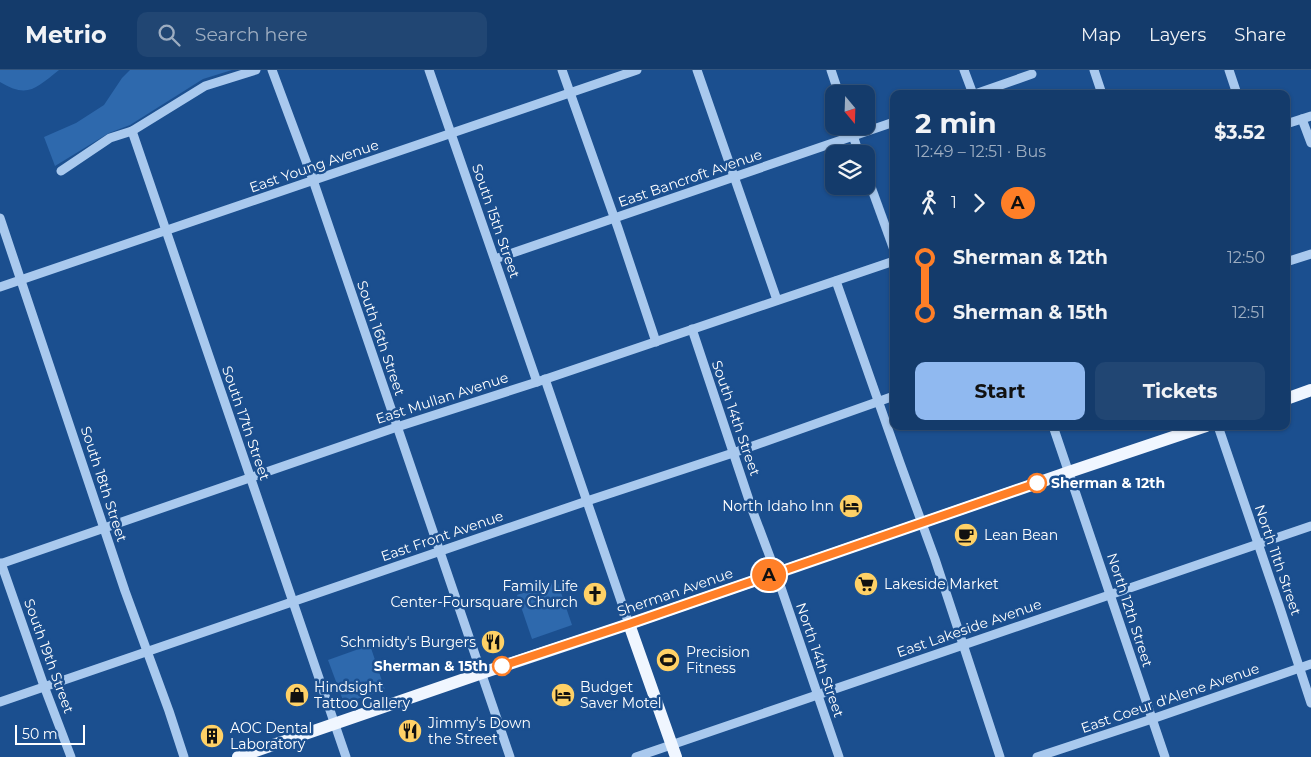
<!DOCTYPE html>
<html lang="en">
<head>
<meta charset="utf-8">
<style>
	body { margin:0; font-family:Montserrat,sans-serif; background:#214673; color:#f1f3f6; height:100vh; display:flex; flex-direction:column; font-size:19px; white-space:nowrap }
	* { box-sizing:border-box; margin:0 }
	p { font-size:16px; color:#9dadc1 }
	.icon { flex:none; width:28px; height:28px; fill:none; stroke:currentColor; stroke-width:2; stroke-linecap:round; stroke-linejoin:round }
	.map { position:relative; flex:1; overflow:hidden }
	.sheet { position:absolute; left:890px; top:20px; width:400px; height:340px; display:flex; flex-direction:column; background:#143b6b; border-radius:10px; box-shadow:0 1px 4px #0004,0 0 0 1px #33557e }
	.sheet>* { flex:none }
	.badge { padding:0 10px; border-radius:16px; font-size:18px; line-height:32px }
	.needle { width:32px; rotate:161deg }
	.fabs { position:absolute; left:825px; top:15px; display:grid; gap:10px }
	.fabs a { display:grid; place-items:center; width:50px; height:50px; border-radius:10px; background:#143b6b; box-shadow:0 1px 4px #0004,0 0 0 1px #33557e; font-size:25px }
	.scale { position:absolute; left:15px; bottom:12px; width:70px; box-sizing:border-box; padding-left:5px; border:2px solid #fff; border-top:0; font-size:14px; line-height:18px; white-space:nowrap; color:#fff; -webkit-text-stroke:4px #1b4f8f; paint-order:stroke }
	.map>.badge { position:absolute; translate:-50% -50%; box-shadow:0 0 0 2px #fff }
	.legs { display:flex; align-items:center; gap:8px; height:55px; padding:0 25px; font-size:16px }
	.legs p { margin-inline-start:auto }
	.summary { display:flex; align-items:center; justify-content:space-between; height:85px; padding:0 25px }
	h1 { font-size:28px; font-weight:700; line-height:38px }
	.cta { display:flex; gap:10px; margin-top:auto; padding:10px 25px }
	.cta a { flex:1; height:58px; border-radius:10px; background:#90b9f0; color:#111; font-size:20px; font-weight:700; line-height:58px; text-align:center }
	.cta a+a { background:#214673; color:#f1f3f6 }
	ul { padding:0 25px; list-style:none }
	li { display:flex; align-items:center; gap:18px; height:55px; font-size:19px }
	li i { display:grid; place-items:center; width:8px; height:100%; margin:0 6px; background:currentColor }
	li i::after { content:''; width:12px; height:12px; margin:-6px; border:4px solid; border-radius:50%; background:#143b6b }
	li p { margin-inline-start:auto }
	li:first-child i { background:linear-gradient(#0000 50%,currentColor 0) }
	li:last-child i { background:linear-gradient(currentColor 50%,#0000 0) }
	header { display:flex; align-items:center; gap:30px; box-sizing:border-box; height:70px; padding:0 25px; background:#143b6b; border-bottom:1px solid #33557e }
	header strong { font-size:24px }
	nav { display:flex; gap:28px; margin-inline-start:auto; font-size:18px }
	.search { width:350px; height:45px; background:#214673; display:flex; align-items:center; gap:12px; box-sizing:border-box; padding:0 18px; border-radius:10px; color:#9dadc1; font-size:19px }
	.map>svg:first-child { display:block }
</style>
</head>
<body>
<header>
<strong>Metrio</strong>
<div class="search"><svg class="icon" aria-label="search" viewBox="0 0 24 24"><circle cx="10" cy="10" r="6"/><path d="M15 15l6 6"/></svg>Search here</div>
<nav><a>Map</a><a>Layers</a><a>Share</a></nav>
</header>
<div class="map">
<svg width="1311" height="687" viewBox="0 0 1311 687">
	<rect width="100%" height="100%" fill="#1b4f8f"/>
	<g fill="#2e69ad">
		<path d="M0,0H59C36,18 28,29 0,12Z"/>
		<path d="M130,0H232L203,9L130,55L109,63L55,96L44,67L76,53L104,35L122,8Z"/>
		<path d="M557,511L572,555L532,569L517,525Z"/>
		<path d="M370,575L385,620L344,633L328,590Z"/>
	</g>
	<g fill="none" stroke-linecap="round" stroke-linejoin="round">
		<g stroke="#a9c9ee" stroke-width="9">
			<path d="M272,0L313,110L510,687"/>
			<path d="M429,0L537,312"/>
			<path d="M562,0L618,158L656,272"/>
			<path d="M697,0L777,230"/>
			<path d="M831,0L839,24"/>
			<path d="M964,0L973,24"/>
			<path d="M1094,0L1102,24"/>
			<path d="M1229,0L1237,24"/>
			<path d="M975,24L1032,4"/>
			<path d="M1302,49L1311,73"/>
			<path d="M1286,54L1311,46"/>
			<path d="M850,56L859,84"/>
			<path d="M132,61L346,687"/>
			<path d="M61,101L110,68L132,61L205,16L256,0"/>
			<path d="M866,103L894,180"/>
			<path d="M0,148L125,521L169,641L184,687"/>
			<path d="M495,189L894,52"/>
			<path d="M1286,192L1311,184"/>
			<path d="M836,211L900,393L935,489L1000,687"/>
			<path d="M0,217L637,0"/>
			<path d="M692,259L753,442L776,503L839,687"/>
			<path d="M545,309L629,554"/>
			<path d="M1053,356L1165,687"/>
			<path d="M1218,356L1279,535L1311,633"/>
			<path d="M1,493L44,616L71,687"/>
			<path d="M0,494L397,357L537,312L894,191"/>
			<path d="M0,632L587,431L733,383L894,326"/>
			<path d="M636,687L1311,456"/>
			<path d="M1037,687L1152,649L1311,594"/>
		</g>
		<g stroke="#f0f6ff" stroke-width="12">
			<path d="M1286,329L1311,320"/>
			<path d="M629,554L676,687"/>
			<path d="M238,687L482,603L629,554L1069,402L1206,356"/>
		</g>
	</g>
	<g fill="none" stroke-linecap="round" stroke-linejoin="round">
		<g stroke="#fff" stroke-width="11">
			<path id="line-1" d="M502,596L629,554L1037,413"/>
		</g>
		<use href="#line-1" stroke="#ff7f27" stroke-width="8"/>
	</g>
	<defs>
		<g id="hotel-disc" transform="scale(1.25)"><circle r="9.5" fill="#ffd166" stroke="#1b4f8f"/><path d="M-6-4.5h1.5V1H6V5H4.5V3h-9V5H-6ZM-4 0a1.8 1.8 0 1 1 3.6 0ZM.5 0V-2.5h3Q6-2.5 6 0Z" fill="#111"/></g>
		<g id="cafe-disc" transform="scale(1.25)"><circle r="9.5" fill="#ffd166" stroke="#1b4f8f"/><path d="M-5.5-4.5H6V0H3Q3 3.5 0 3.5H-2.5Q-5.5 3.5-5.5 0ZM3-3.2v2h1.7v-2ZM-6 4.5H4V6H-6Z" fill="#111"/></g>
		<g id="supermarket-disc" transform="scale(1.25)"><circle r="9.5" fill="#ffd166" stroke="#1b4f8f"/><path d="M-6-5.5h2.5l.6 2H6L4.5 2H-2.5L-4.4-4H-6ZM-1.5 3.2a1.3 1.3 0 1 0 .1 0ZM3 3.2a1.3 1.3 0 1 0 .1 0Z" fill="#111"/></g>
		<g id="church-disc" transform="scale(1.25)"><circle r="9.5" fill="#ffd166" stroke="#1b4f8f"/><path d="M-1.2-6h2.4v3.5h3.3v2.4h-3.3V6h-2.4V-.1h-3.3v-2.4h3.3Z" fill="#111"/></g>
		<g id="restaurant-disc" transform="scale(1.25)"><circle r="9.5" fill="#ffd166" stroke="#1b4f8f"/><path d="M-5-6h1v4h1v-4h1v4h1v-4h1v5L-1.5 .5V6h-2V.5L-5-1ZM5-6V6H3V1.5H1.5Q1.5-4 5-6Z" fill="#111"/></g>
		<g id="stadium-disc" transform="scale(1.25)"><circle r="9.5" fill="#ffd166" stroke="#1b4f8f"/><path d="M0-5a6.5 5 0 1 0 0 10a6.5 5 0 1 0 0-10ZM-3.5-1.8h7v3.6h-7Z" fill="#111"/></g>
		<g id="shop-disc" transform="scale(1.25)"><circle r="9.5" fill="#ffd166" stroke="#1b4f8f"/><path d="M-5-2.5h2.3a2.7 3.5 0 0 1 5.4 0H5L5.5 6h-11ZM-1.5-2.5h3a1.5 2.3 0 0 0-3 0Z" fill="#111"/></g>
		<g id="building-disc" transform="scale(1.25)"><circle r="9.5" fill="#ffd166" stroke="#1b4f8f"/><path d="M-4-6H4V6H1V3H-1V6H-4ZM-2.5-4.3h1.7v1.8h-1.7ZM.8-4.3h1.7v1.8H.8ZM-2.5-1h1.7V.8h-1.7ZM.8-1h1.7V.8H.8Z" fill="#111"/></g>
	</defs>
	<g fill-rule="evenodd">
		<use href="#hotel-disc" x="851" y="436"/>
		<use href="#cafe-disc" x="966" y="465"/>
		<use href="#supermarket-disc" x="866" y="514"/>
		<use href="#church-disc" x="595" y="524"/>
		<use href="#restaurant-disc" x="493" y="572"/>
		<use href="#stadium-disc" x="668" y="590"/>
		<use href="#shop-disc" x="297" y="625"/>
		<use href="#hotel-disc" x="563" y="625"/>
		<use href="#restaurant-disc" x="410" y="661"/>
		<use href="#building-disc" x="212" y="666"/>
	</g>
	<g fill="#fff" stroke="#ff7f27" stroke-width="2.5">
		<circle cx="1037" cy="413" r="9"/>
		<circle cx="502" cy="596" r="9"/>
	</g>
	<g text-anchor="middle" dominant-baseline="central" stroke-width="5" stroke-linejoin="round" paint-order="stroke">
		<g font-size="14" fill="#fff" stroke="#1b4f8f">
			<text transform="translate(314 96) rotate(-19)">East Young Avenue</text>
			<text transform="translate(690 108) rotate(-19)">East Bancroft Avenue</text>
			<text transform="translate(496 151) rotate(71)">South 15th Street</text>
			<text transform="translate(381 268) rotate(71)">South 16th Street</text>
			<text transform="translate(442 328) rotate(-18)">East Mullan Avenue</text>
			<text transform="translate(736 348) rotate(71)">South 14th Street</text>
			<text transform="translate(246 353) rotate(71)">South 17th Street</text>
			<text transform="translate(104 414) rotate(72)">South 18th Street</text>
			<text transform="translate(442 466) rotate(-19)">East Front Avenue</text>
			<text transform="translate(1278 490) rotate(71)">North 11th Street</text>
			<text transform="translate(675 522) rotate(-19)">Sherman Avenue</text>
			<text transform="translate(1130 540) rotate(72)">North 12th Street</text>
			<text transform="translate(969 558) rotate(-19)">East Lakeside Avenue</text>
			<text transform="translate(49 586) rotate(70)">South 19th Street</text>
			<text transform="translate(820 590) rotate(71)">North 14th Street</text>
			<text transform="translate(1170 628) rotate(-19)">East Coeur d'Alene Avenue</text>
		</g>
		<g font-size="14" font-weight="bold" fill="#fff" stroke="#1b4f8f" text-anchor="start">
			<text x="1051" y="413">Sherman &amp; 12th</text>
			<text x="488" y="596" text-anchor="end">Sherman &amp; 15th</text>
		</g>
		<g font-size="14" fill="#fff" stroke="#1b4f8f" text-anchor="start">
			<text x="834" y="436" text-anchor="end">North Idaho Inn</text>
			<text x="984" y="465">Lean Bean</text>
			<text x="884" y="514">Lakeside Market</text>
			<text x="578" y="516" text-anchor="end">Family Life<tspan x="578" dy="16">Center-Foursquare Church</tspan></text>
			<text x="476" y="572" text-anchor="end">Schmidty's Burgers</text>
			<text x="686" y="582">Precision<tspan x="686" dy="16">Fitness</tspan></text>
			<text x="314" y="617">Hindsight<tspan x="314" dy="16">Tattoo Gallery</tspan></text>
			<text x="580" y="617">Budget<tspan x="580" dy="16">Saver Motel</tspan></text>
			<text x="428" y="653">Jimmy's Down<tspan x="428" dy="16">the Street</tspan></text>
			<text x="230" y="658">AOC Dental<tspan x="230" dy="16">Laboratory</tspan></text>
		</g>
	</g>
</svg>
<div class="fabs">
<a><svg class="needle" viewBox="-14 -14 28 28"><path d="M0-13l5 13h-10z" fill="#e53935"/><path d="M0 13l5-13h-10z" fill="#9dadc1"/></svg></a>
<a><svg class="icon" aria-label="layers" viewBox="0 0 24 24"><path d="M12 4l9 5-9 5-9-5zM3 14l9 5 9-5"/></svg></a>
</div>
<div class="scale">50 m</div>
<b class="badge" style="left:769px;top:505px;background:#ff7f27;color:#111">A</b>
<section class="sheet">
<div class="summary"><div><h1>2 min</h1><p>12:49 – 12:51 · Bus</p></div><b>$3.52</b></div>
<div class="legs"><svg class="icon" aria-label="walk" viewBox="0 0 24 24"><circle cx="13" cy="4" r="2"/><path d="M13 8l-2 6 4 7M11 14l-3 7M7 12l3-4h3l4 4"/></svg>1<svg class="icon" aria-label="forward" viewBox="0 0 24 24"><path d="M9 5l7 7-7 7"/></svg><b class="badge" style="background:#ff7f27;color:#111">A</b></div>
<ul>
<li><i style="color:#ff7f27"></i><b>Sherman &amp; 12th</b><p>12:50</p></li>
<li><i style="color:#ff7f27"></i><b>Sherman &amp; 15th</b><p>12:51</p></li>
</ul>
<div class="cta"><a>Start</a><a>Tickets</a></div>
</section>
</div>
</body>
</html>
